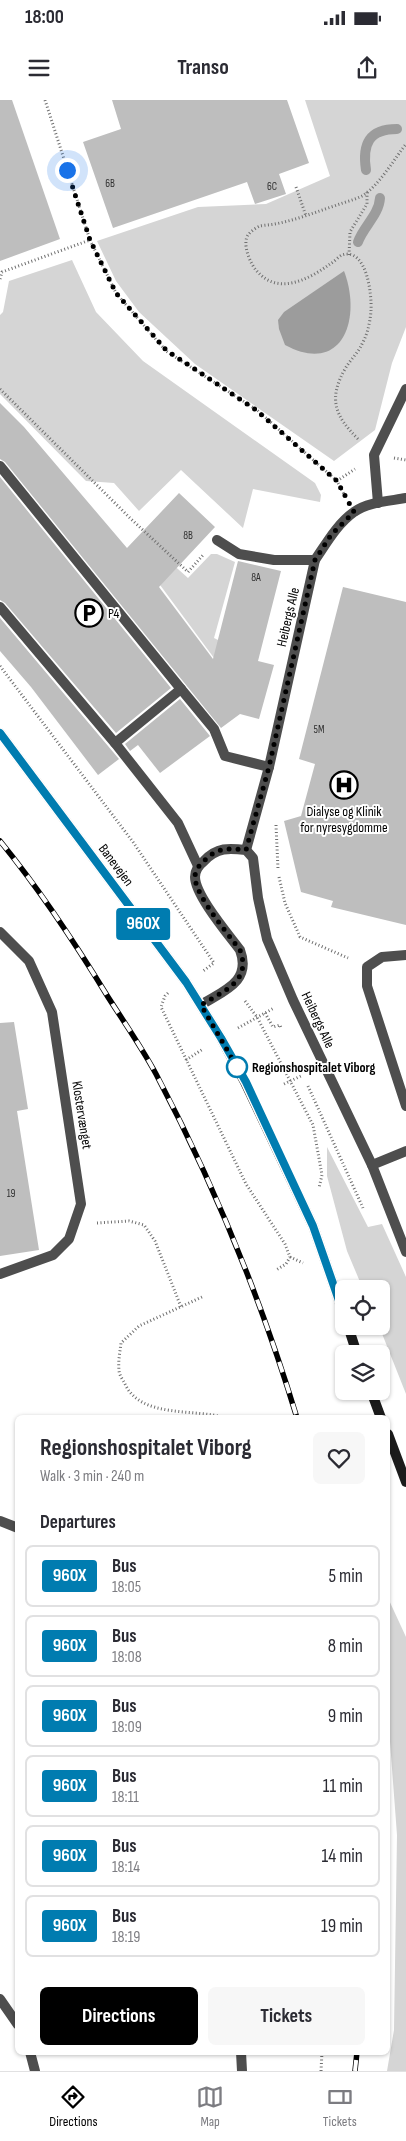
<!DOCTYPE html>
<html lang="en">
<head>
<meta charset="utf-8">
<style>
	body { margin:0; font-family:"Sofia Sans Condensed",sans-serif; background:#f7f7f7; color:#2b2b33; height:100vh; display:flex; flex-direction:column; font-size:19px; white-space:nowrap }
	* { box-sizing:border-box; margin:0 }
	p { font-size:16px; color:#7c7c81 }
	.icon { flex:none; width:28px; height:28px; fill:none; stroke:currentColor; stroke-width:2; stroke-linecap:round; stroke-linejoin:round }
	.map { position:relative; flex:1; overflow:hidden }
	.details { position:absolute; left:15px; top:1315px; width:375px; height:640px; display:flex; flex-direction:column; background:#fff; border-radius:8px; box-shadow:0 1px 4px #0004 }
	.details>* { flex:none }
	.badge { padding:0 10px; border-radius:4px; font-size:18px; line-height:32px }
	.controls { position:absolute; left:335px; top:1180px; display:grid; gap:10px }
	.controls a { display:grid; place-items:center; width:55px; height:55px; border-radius:8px; background:#fff; box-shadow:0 1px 4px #0004; font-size:25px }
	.you { position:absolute; width:25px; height:25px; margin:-12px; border:4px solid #fff; border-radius:50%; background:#1a73e8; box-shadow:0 0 0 8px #1a73e833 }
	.map>.badge { position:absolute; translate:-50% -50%; box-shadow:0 0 0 2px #fff }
	h2 { padding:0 25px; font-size:19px; line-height:45px }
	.round { display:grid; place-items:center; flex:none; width:52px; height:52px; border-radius:8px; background:#f7f7f7 }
	.headline { display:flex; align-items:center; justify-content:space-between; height:85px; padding:0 25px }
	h1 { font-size:24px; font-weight:700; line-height:38px }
	.cta { display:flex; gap:10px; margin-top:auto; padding:10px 25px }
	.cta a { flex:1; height:58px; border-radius:8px; background:#000; color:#fff; font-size:20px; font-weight:700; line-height:58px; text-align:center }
	.cta a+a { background:#f7f7f7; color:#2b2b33 }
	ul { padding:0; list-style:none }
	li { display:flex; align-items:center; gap:15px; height:62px; margin:0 10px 8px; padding:0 15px; border:2px solid #e1e1e2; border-radius:8px }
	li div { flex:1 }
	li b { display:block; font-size:19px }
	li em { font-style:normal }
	li .badge { min-width:55px; font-weight:700; text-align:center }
	.status { display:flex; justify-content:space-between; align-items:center; height:35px; padding:0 25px; background:#fff; direction:ltr }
	.status svg { height:14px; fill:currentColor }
	header { display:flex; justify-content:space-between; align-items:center; height:65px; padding:0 25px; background:#fff; font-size:22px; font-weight:700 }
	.tabs { display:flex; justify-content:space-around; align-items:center; height:70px; border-top:1px solid #e1e1e2; background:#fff; font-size:14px; color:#7c7c81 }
	.tabs a { display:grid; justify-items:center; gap:2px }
	.tabs .current { color:#000 }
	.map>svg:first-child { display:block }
</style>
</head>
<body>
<div class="status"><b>18:00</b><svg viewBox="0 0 49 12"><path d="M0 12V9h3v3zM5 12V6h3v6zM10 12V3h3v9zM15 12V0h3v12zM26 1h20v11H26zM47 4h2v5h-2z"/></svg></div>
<header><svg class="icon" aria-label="menu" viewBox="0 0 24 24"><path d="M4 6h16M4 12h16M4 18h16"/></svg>Transo<svg class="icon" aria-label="share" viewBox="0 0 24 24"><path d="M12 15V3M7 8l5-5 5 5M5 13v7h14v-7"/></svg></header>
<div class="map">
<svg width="406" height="1971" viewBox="0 0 406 1971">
	<rect width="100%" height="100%" fill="#fff"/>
	<g fill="#d5d5d5">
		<path d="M305,0H406V227L392,263L375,330L334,361L195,264L139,212L116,181L97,141L198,107L266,104L330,76Z"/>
		<path d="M72,160L96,212L143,261L315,383L321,395L320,402L253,389L243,428L181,370L139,411L114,383L86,381L0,294V215L3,212L9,181Z"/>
		<path d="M142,437L188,478L211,454H217L235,462L214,538L246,554L232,620L212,594L231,581L132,447Z"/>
		<path d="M327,1047L368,1127L382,1124L406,1177V1294L379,1226H381V1189H363L347,1151L327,1076Z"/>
		<path d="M388,1498L406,1537V1971H387L394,1930L397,1735L388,1615Z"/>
	</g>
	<path fill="#9c9c9c" d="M344,171C362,218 343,276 285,245L279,229L278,220L284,212Z"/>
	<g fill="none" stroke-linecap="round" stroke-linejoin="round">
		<g stroke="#9c9c9c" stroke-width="10">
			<path d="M366,70C362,44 369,29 397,29"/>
			<path d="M358,142C363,127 379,115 380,98"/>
		</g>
	</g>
	<g fill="#bebebe">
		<path d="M0,0H12L60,139L0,161Z"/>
		<path d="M112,0H287L309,63L279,74L286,94L255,104L247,82L113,128L83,42L121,29Z"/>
		<path d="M0,303L24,327L127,448L179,393L215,427L159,487L213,559L238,461L281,471L258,561L274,565L259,619L240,614L221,628L5,362L0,359Z"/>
		<path d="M0,377L171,588L116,633L5,503L0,500Z"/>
		<path d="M343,487L406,502V825L331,807L333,801L301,792L284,721L301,716L315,664L299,659Z"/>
		<path d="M0,518L119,659L98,675L31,587L0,551Z"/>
		<path d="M180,599L210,636L160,673L138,645L130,651L125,644Z"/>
		<path d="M14,922L28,1009L17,1011L39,1150L0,1156V923Z"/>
	</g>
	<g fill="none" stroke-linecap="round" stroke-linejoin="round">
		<g stroke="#707070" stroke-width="3" stroke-dasharray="1 2.5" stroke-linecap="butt">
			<path d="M45,0L90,140L116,193L166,251L257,310L337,381L344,394"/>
			<path d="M296,87L306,116"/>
			<path d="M349,155L350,132L367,104V91"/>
			<path d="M0,179L2,172L90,140"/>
			<path d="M0,289L130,418L188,472L203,455"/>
			<path d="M358,339C335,316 328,299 345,269C350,260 358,253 362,244C368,233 370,222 371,211C372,195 367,147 342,155C338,157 334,162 330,164C308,180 277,196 256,170C250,163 242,144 248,135C250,132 257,127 260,126C265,125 270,125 275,124C296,120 316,112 337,105C345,102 354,100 362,96C378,87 395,58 406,44"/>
			<path d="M394,358L406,360"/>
			<path d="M337,381L355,369"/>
			<path d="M0,566L133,742L214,863L203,871"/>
			<path d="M276,725L278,769"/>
			<path d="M279,777L285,803L300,837L348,858"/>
			<path d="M168,893L165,896L161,907L246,1084L285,1144L290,1157L286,1164L276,1170"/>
			<path d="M245,901L257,917L313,1025L322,1075L319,1088"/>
			<path d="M265,913L273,927L280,925L281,928"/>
			<path d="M238,928L274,908"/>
			<path d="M186,960L203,949"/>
			<path d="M284,984L303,975"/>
			<path d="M308,986L363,1108"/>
			<path d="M97,1123L129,1121L144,1125L155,1141L181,1207"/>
			<path d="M290,1157L303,1163"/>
			<path d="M202,1197L139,1226L121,1243C120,1252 118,1261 119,1270C119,1275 123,1280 125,1284C141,1319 195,1308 226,1318"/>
			<path d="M321,1971L322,1952"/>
		</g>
		<g stroke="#4e4e4e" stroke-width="10">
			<path d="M0,366L181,589L115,643L0,507"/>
			<path d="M378,403L374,355L406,289"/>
			<path d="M217,440L239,454L274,460H315"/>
			<path d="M181,589L214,629L225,656L269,667"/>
			<path d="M115,643L178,723L198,766"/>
			<path d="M246,750L269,667L315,460C326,444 337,424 354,412C367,402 390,401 406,398"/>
			<path d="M406,855L382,857L367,867V886L406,1006"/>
			<path d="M201,905C223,891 252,882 240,850C228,834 195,795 195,777C195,771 199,765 204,761C217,747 229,748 246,750L253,758L258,798L267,839L293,900L372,1065L406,1152"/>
			<path d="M372,1065L406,1051"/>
		</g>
		<g stroke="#4e4e4e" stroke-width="10">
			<path d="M0,832L29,861L52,912L81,1104L69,1139L53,1155L0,1174"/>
			<path d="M0,1421L18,1428"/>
			<path d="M0,1899L18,1925"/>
			<path d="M30,1952L35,1971"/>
			<path d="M241,1952L242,1971"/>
		</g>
		<g stroke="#1b1b1b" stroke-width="10">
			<path d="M0,633L186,882L221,938L245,982L313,1126L344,1215"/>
			<path d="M348,1226L357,1254"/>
			<path d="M371,1291L381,1318"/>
			<path d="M388,1334L406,1382"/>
		</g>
		<g stroke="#000" stroke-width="5.5">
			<g id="rail">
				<path d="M0,741C40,790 75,843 108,897C124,922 142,948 156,974C214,1084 261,1199 297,1318"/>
				<path d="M355,1971L357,1952"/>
			</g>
		</g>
		<use href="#rail" stroke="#fff" stroke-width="4" stroke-dasharray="11" stroke-linecap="butt"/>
	</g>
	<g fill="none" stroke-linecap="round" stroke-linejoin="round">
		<g stroke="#fff" stroke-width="11">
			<path id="line" d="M0,633L186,882L221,938L246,982L313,1126L344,1215"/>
		</g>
		<use href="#line" stroke="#007cb0" stroke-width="8"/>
		<path stroke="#000" stroke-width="5" stroke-dasharray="0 9" d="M67,70L90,140L116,193L166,250L256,310L337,381L354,412L331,435L315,460L269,667L246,750C229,748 217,747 204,761C199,765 195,771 195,777C195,795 228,834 240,850C252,882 223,891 201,905L237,967"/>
	</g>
	<defs>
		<g id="parking-ring" transform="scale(1.4375)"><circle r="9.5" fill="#fff" stroke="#000" stroke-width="1.5"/><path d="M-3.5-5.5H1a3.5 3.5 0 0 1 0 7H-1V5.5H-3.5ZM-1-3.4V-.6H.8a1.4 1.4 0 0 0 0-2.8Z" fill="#000"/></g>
		<g id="hospital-ring" transform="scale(1.4375)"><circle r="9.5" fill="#fff" stroke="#000" stroke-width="1.5"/><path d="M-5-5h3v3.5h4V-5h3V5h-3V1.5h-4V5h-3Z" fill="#000"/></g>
	</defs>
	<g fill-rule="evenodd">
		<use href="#parking-ring" x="89" y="513"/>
		<use href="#hospital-ring" x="344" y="685"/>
	</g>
	<circle fill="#fff" stroke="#007cb0" stroke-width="2.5" cx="237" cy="967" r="10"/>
	<g text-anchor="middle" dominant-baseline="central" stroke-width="4" stroke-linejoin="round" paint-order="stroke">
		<g font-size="11" fill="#303030">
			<text x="110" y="83">6B</text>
			<text x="272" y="86">6C</text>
			<text x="188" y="435">8B</text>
			<text x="256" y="477">8A</text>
			<text x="319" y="629">5M</text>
			<text x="11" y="1093">19</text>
		</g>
		<g font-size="14" fill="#000" stroke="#fff" text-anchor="start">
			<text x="108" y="513">P4</text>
			<text x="344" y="711" text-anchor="middle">Dialyse og Klinik<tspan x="344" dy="16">for nyresygdomme</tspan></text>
		</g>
		<g font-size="14" fill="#000" stroke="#fff">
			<text transform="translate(288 517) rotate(-77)">Heibergs Alle</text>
			<text transform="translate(116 765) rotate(53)">Banevejen</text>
			<text transform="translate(318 920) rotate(65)">Heibergs Alle</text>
			<text transform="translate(82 1015) rotate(81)">Klostervænget</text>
		</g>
		<g font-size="14" font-weight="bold" fill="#000" stroke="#fff" text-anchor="start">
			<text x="252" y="967">Regionshospitalet Viborg</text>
		</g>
	</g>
</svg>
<div class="controls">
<a><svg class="icon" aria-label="locate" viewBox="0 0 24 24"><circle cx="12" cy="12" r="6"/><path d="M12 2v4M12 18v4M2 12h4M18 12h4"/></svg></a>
<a><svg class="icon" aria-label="layers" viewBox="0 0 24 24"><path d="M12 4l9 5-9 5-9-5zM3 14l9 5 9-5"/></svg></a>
</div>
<div class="you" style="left:67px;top:70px"></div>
<b class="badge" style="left:143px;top:824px;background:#007cb0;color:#fff">960X</b>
<section class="details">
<div class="headline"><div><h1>Regionshospitalet Viborg</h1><p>Walk · 3 min · 240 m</p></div><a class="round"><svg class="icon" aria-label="heart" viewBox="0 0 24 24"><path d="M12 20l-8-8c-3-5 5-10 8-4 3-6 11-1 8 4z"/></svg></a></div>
<h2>Departures</h2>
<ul>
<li><span class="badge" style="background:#007cb0;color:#fff">960X</span><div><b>Bus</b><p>18:05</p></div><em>5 min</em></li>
<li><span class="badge" style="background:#007cb0;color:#fff">960X</span><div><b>Bus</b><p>18:08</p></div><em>8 min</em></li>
<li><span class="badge" style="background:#007cb0;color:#fff">960X</span><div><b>Bus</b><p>18:09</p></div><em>9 min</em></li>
<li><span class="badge" style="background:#007cb0;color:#fff">960X</span><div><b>Bus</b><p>18:11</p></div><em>11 min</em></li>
<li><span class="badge" style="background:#007cb0;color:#fff">960X</span><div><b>Bus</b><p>18:14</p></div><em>14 min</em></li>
<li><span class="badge" style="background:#007cb0;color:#fff">960X</span><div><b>Bus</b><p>18:19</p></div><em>19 min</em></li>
</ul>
<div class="cta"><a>Directions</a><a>Tickets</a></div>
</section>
</div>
<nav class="tabs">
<a class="current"><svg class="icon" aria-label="directions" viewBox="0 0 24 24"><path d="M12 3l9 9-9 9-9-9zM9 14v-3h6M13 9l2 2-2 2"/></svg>Directions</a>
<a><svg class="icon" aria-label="map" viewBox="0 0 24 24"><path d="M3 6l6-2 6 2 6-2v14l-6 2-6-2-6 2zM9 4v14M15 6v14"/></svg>Map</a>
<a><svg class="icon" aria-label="tickets" viewBox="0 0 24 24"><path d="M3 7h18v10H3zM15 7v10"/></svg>Tickets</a>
</nav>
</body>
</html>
